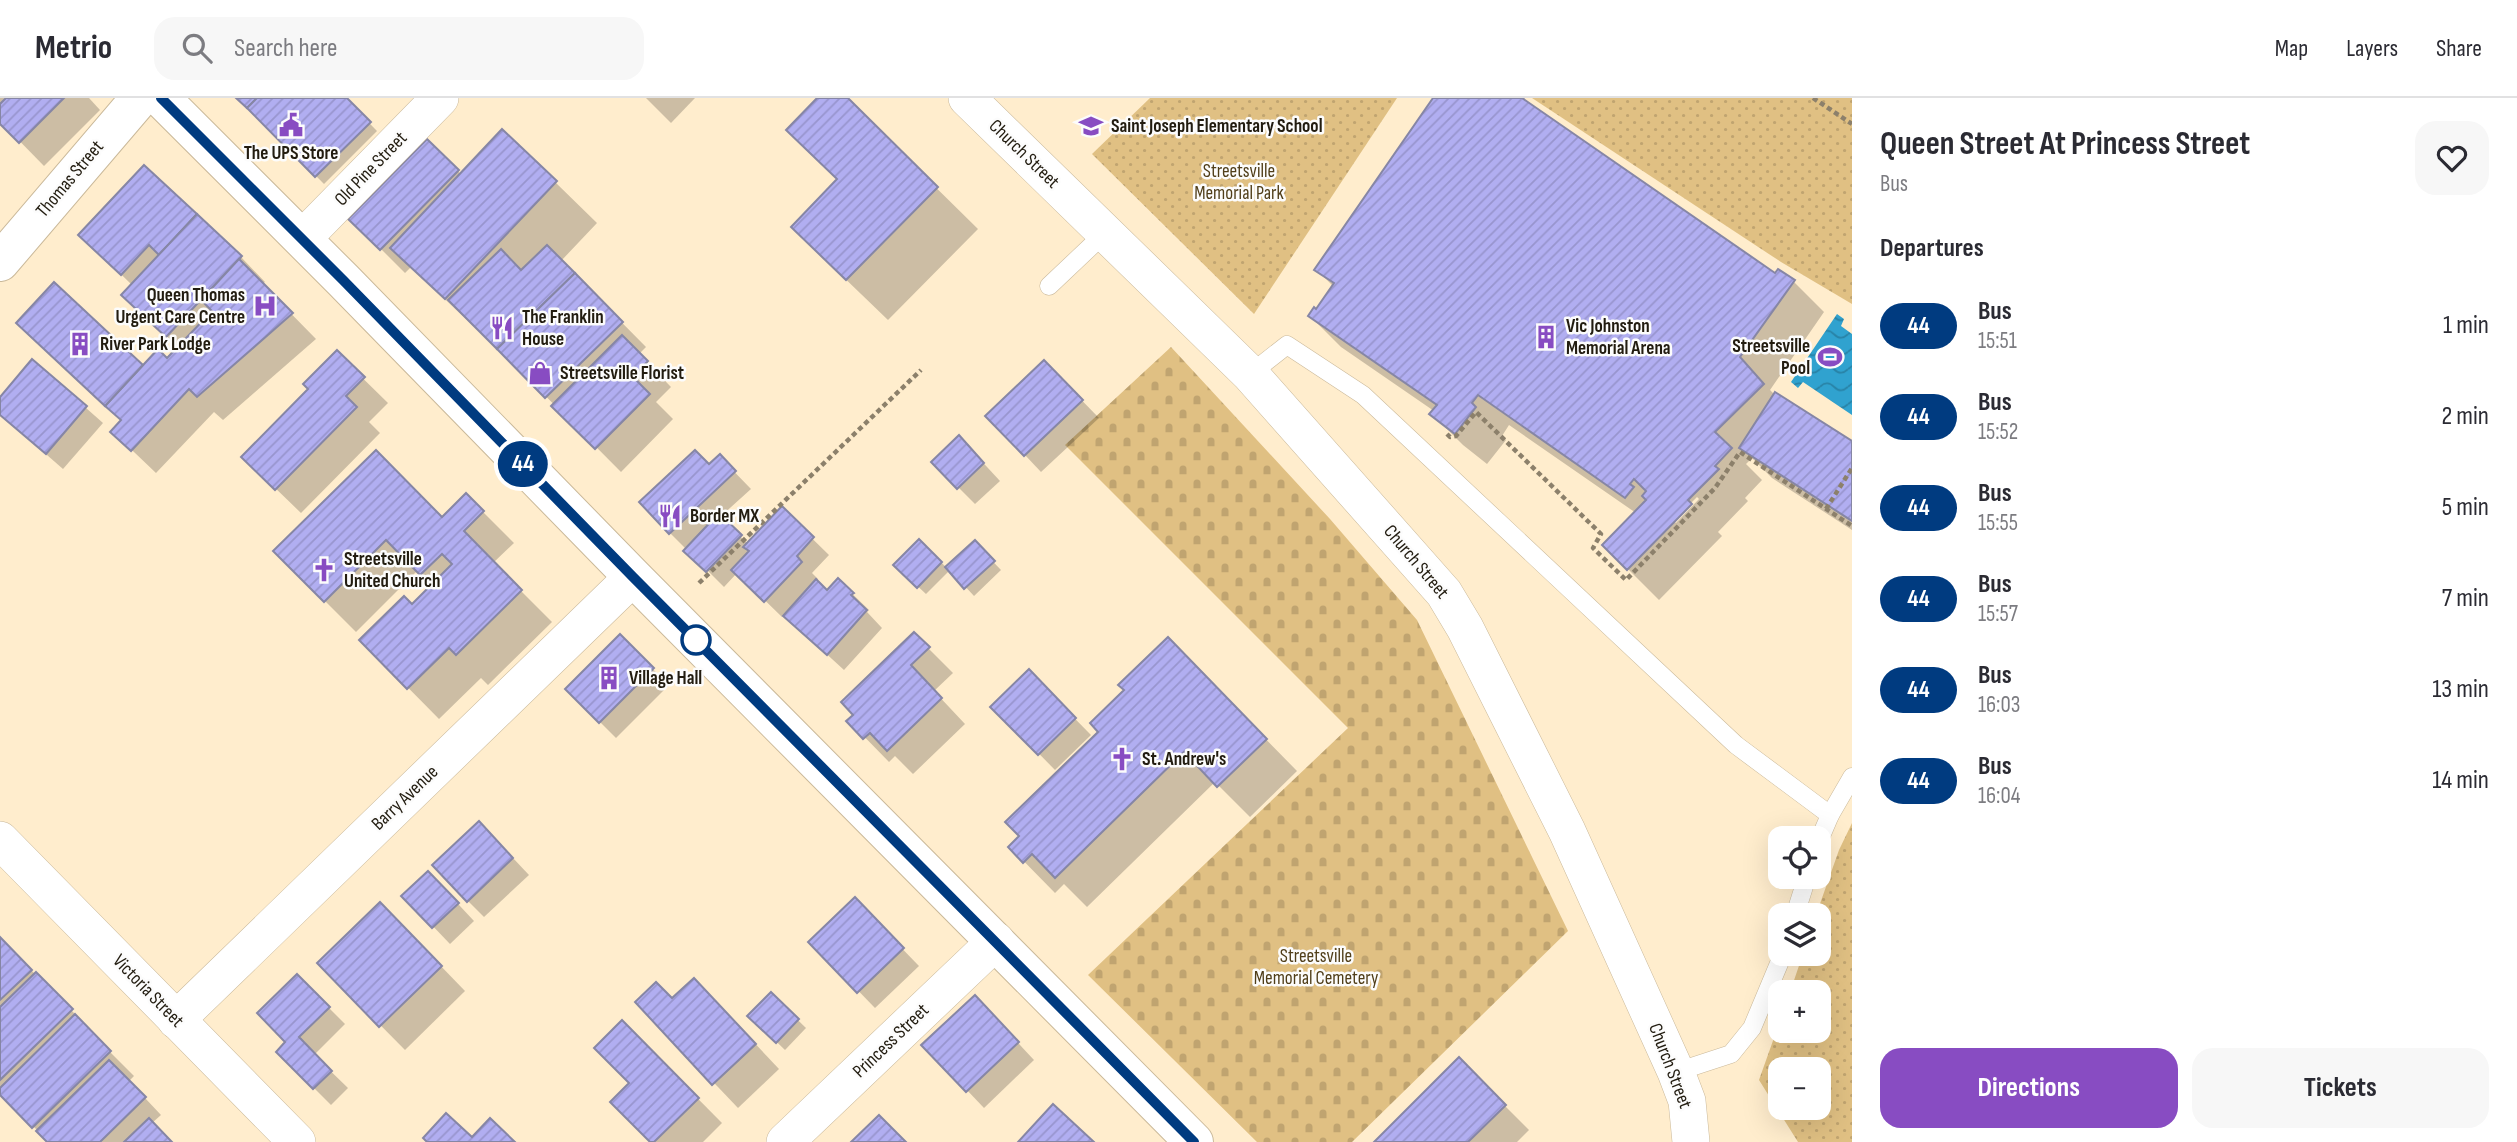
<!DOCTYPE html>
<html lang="en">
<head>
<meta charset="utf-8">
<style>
	body { margin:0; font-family:"Sofia Sans Condensed",sans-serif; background:#f7f7f7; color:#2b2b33; height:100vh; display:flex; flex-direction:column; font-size:26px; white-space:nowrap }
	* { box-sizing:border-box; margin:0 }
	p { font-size:23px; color:#7c7c81 }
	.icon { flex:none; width:38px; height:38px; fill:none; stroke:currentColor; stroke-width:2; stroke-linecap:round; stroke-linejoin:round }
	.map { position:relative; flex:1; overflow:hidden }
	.side { display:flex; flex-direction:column; background:#fff; width:665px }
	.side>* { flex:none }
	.badge { padding:0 14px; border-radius:23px; font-size:24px; line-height:46px }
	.controls { position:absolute; left:1768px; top:728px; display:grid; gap:14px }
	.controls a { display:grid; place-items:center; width:63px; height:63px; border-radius:14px; background:#fff; box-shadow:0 7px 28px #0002; font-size:35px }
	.map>.badge { position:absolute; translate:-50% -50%; box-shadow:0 0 0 4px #fff }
	h2 { padding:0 28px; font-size:26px; line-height:63px }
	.round { display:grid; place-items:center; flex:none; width:74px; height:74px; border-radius:21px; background:#f7f7f7 }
	.head { display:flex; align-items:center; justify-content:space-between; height:119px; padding:0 28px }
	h1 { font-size:33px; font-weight:700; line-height:52px }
	.button { display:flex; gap:14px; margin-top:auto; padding:14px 28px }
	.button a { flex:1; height:80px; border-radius:21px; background:#884cc2; color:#fff; font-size:28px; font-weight:700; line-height:80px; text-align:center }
	.button a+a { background:#f7f7f7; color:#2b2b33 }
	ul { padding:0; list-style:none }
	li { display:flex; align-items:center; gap:21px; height:91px; padding:0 28px }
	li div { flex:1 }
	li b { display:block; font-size:26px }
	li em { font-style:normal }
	li .badge { min-width:77px; font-weight:700; text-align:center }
	header { display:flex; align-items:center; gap:42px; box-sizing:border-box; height:98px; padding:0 35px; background:#fff; border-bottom:2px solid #e1e1e2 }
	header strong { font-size:33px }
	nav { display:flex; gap:38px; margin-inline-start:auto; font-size:24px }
	.search { width:490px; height:63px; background:#f7f7f7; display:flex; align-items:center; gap:18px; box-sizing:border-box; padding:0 24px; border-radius:21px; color:#7c7c81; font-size:26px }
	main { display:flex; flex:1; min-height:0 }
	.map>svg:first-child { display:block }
</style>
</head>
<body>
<header>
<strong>Metrio</strong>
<div class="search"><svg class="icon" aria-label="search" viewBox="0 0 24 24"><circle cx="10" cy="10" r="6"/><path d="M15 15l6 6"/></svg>Search here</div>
<nav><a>Map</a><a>Layers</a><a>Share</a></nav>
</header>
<main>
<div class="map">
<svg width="1852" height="1044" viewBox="0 0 1852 1044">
	<defs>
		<pattern id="cemetery-stones" width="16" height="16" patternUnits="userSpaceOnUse" patternTransform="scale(1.75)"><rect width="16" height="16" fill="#e0c083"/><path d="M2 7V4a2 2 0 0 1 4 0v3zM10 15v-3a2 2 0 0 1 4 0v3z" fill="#c0a470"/></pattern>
		<pattern id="park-dots" width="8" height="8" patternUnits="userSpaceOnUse" patternTransform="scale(1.75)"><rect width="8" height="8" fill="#e0c083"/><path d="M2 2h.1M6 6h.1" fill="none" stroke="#c0a470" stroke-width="1.8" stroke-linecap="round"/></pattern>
		<pattern id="water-waves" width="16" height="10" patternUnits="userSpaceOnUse" patternTransform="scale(1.75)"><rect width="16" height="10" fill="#30a2cf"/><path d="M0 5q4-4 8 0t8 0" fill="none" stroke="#2883a7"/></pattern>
		<pattern id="building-hatch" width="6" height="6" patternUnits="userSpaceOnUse" patternTransform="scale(1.75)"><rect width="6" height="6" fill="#b1aef1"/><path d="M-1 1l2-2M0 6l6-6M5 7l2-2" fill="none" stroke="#9895ce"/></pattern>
	</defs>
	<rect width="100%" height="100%" fill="#ffedcd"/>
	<path fill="url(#cemetery-stones)" d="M1171,249L1330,421L1417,522L1568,833L1352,1044H1257L1088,877L1348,630L1065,347Z"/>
	<g fill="url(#park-dots)" fill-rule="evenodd">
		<path d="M1150,0H1397L1254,216L1092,56Z"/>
		<path d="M1532,0H1852V206L1781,164Z"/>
		<path d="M1852,725V1044H1798L1759,982L1780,923V933H1818V894H1790L1803,856H1818V817H1816L1839,752ZM1780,971H1818V1010H1780Z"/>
	</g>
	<path fill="url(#water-waves)" d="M1837,216L1844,221L1841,228L1852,236V317L1803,284L1798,290L1791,284Z"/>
	<g fill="#0003" fill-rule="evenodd">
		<path d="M0,0H89L100,12L44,68L0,23Z"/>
		<path d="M239,0H345L377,33L324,86Z"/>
		<path d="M646,0H695L671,25Z"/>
		<path d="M820,0H845L978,131L888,222L834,170L839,82Z"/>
		<path d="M1435,0H1525L1523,3L1776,178L1793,183L1824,214L1770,292L1775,297L1852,346V432L1772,380L1752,360L1746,366L1762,382L1745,400L1748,403L1718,434L1722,438L1659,502L1604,447L1636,415L1509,327L1502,338L1506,342L1487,366L1463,347L1432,316L1434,313L1341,249L1310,218L1317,214L1334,189L1316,171ZM1697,399L1699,401L1676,425L1673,423Z"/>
		<path d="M427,44L462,77L555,84L597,125L561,163L646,249L639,256L671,289L656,304L673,321L621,374L488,240L487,241L411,169L405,175L351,121Z"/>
		<path d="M81,137L241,159L265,184L262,186L316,241L223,322L214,314L156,375L113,334L122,323L43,249L55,186L143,269L167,262L179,250L148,221L133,188Z"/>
		<path d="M337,255L388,305L369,324L380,335L301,415L243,359L311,291Z"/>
		<path d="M33,263L103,325L63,371L0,316V302Z"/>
		<path d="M1061,281L1099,320L1041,374L988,318Z"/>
		<path d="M975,356L1000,383L975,406L933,364Z"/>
		<path d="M719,358L751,391L720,419L748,446L782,411L829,457L812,475L818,481L816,484L828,494L838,482L869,512L867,514L882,530L844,572L784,517L782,519L737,475L724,489L670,435L709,368Z"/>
		<path d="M466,397L514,445L493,465L552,524L488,587L481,580L439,621L361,542L412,508L433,487L418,472L356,534L275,453L442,421Z"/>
		<path d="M919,443L947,470L975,445L1001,472L974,498L950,472L926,496L895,467Z"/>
		<path d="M914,536L953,575L934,593L965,626L913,676L895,658L889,664L849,623L855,617Z"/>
		<path d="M620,539L669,587L616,640L567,591Z"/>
		<path d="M1198,572L1297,673L1250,719L1215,684L1087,809L1064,786L1055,795L1010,749L1020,739L1100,634L1126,592Z"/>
		<path d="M1029,574L1091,637L1055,672L993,609Z"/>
		<path d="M496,742L529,777L484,819L468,803Z"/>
		<path d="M445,792L474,823L450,846L404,798Z"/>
		<path d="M855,802L919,868L875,910L811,844Z"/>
		<path d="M404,830L465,893L405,952L319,865Z"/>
		<path d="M0,841L96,937L94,938L134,978L129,983L161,1017L152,1025L171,1044H49L0,995Z"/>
		<path d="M297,878L345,926L314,957L348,990L331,1007L278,954L288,944Z"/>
		<path d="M771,896L806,930L785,952L750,918Z"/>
		<path d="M672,902L718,906L779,971L738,1010L637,904Z"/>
		<path d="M991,916L1034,962L984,1010L924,947Z"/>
		<path d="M622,924L722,1025L703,1044H652Z"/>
		<path d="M1459,962L1529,1032L1517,1044H1376Z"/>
	</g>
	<g fill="url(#building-hatch)" stroke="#8686a5" stroke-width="2">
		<path d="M6,0H64L19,45L0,26V6Z"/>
		<path d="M236,0H257L247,10Z"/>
		<path d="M257,0H347L371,24L315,79L247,10Z"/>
		<path d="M817,0H848L938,89L846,182L791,129L837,81L786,32Z"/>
		<path d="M1433,0H1522L1775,175L1778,171L1795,182L1740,259L1764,286L1715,334L1732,350L1715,368L1719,371L1688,402L1692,406L1627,472L1602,447L1646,402L1642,398L1646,393L1634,381L1630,386L1634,389L1625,400L1478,297L1472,305L1476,309L1455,336L1429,316L1437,307L1308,218L1314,209L1316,211L1334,185L1314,172Z"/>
		<path d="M502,31L557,83L445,201L390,150Z"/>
		<path d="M427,41L459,72L380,152L348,121Z"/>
		<path d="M144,67L197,116L159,157L149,147L121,177L78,137Z"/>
		<path d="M197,116L242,158L166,239L121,197Z"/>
		<path d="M547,147L575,175L497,251L448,202L501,151L521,172Z"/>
		<path d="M239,161L293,215L197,299L189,291L131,353L110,334L121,322L105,308L158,251L167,260L212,213L201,202Z"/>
		<path d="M575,175L623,224L545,300L497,251Z"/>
		<path d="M54,184L143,267L105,308L16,225Z"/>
		<path d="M622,237L648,263L633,279L650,296L595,351L551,308Z"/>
		<path d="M337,252L365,279L346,298L357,309L275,392L241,359L308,291L303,286Z"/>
		<path d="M32,261L87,308L46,356L0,317V299Z"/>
		<path d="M1044,262L1083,302L1024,358L985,318Z"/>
		<path d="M1775,294L1852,343V423L1739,350Z"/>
		<path d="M959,337L984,365L957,391L931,364Z"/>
		<path d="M376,352L442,419L466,395L484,413L464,433L522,492L456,557L449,550L407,591L359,542L404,498L412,506L452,466L442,456L420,477L386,442L324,504L273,453Z"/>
		<path d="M695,352L709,366L720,356L736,373L669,436L639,404Z"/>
		<path d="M782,408L814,439L797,458L802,464L764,504L731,472L749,453L743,449Z"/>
		<path d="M719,415L742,437L706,474L683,453Z"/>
		<path d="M919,441L942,464L917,490L893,467Z"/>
		<path d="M975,442L995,463L964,491L945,469Z"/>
		<path d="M838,480L854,495L851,497L867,512L827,557L783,518L816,481L827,492Z"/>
		<path d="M914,534L930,549L911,567L942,600L887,653L870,635L863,641L846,623L853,617L841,604Z"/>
		<path d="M620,536L654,570L599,625L565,591Z"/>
		<path d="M1168,539L1267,641L1217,689L1184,654L1055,780L1032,756L1023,765L1008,749L1019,738L1005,724L1098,634L1090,625L1124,592L1118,587Z"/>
		<path d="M1029,571L1076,620L1038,657L990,609Z"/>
		<path d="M479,723L513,760L467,804L432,767Z"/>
		<path d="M428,773L459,805L432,830L401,798Z"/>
		<path d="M855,799L904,850L857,895L808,844Z"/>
		<path d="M380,804L442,868L379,929L317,865Z"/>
		<path d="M0,839L32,872L0,902Z"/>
		<path d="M36,874L73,911L0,982V909Z"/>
		<path d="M297,876L330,909L299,939L332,973L313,991L276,954L285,944L257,915Z"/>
		<path d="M694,880L756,946L712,987L635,904L656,884L672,900Z"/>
		<path d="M771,894L799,921L776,945L747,918Z"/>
		<path d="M975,897L1019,944L966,994L921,947Z"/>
		<path d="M75,916L111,953L32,1030L0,997V990Z"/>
		<path d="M622,922L699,1000L654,1044H650L610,1004L629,985L594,950Z"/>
		<path d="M1459,959L1506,1007L1468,1044H1374Z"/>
		<path d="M109,962L146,999L100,1044H47L36,1033Z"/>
		<path d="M1053,1006L1094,1044H1018Z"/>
		<path d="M446,1015L472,1039L490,1020L515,1044H427L423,1040Z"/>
		<path d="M879,1017L906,1044H851Z"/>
		<path d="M149,1020L172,1044H124Z"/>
	</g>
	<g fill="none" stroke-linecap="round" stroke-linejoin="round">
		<g stroke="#cab99a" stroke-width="19">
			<g id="service">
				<path d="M1049,188L1105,135"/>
				<path d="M1250,276L1287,247L1363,297L1736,647L1830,717"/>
				<path d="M1818,745L1830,717L1852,679"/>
				<path d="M1795,817L1807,779"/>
				<path d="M1676,974L1731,956L1752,930L1783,856"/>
			</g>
		</g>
		<g stroke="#cab99a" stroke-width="38">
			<g id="minor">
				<path d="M967,0L1250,276L1444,495L1465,530L1567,733L1676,974L1687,1003L1691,1044"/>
				<path d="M302,141L440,0"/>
				<path d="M0,742L297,1044"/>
				<path d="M176,922L633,479"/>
				<path d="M785,1044L996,843"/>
			</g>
		</g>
		<g stroke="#cab99a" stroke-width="40">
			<path id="tertiary" d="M0,164L140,0"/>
		</g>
		<g stroke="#cab99a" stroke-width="40">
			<path id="secondary" d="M161,0L343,182L633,479L1194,1044"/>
		</g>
		<g stroke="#8c806b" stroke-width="4.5" stroke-dasharray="5 3.5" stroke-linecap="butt">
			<path d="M1813,0L1852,26"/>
			<path d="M1447,336L1450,339L1456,338L1476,314L1601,436L1593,450L1626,482L1715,390L1740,354L1852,428"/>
			<path d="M1826,411L1852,370"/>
			<path d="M699,485L921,272"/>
		</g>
		<use href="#service" stroke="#fff" stroke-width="18"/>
		<use href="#minor" stroke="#fff" stroke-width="37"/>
		<use href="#tertiary" stroke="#fff" stroke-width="38"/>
		<use href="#secondary" stroke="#fff" stroke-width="38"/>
	</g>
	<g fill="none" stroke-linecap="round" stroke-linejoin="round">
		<g stroke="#fff" stroke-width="16">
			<path id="line" d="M161,0L343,182L633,479L1194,1044"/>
		</g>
		<use href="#line" stroke="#003b80" stroke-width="10"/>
	</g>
	<defs>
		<g id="civic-bare" transform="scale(1.89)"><path d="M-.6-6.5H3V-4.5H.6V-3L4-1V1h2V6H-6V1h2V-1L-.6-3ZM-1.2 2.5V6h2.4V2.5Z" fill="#884cc2" stroke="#fcfcfc" stroke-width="2.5" paint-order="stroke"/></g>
		<g id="school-bare" transform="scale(1.89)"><path d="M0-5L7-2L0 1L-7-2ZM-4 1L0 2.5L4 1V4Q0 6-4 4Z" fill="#884cc2" stroke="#fcfcfc" stroke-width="2.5" paint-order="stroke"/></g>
		<g id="hospital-bare" transform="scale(1.89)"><path d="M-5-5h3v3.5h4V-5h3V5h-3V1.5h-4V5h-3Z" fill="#884cc2" stroke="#fcfcfc" stroke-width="2.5" paint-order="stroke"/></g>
		<g id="restaurant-bare" transform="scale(1.89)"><path d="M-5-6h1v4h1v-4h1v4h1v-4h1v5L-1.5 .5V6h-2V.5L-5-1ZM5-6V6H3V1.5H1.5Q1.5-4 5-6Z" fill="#884cc2" stroke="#fcfcfc" stroke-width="2.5" paint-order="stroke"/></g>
		<g id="building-bare" transform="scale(1.89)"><path d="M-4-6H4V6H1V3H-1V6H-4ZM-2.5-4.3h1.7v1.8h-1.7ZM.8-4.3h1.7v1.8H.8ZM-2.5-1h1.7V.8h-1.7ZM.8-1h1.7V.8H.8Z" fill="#884cc2" stroke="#fcfcfc" stroke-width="2.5" paint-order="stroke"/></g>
		<g id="stadium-bare" transform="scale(1.89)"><path d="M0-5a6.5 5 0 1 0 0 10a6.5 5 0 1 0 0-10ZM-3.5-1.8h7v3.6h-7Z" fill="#884cc2" stroke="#fcfcfc" stroke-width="2.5" paint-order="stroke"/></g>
		<g id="shop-bare" transform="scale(1.89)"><path d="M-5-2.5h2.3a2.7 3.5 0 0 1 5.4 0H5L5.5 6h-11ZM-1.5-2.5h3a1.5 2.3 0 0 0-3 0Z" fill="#884cc2" stroke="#fcfcfc" stroke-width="2.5" paint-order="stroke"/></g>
		<g id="church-bare" transform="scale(1.89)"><path d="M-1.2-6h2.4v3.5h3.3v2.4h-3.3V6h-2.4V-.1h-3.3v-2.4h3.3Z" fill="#884cc2" stroke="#fcfcfc" stroke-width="2.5" paint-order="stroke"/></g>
	</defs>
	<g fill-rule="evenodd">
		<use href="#civic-bare" x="291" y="27"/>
		<use href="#school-bare" x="1091" y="28"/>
		<use href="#hospital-bare" x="265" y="208"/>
		<use href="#restaurant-bare" x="502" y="230"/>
		<use href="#building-bare" x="1546" y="239"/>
		<use href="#building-bare" x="80" y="246"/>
		<use href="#stadium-bare" x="1830" y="259"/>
		<use href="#shop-bare" x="540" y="275"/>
		<use href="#restaurant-bare" x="670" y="418"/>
		<use href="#church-bare" x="324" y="472"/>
		<use href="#building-bare" x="609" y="580"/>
		<use href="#church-bare" x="1122" y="661"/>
	</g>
	<circle fill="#fff" stroke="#003b80" stroke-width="3.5" cx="696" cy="542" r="14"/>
	<g text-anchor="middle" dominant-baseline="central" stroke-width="5" stroke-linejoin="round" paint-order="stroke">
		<g font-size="19" font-weight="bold" fill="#221c10" stroke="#fcfcfc" text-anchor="start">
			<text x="1111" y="28">Saint Joseph Elementary School</text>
			<text x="291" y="55" text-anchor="middle">The UPS Store</text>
			<text x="245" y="197" text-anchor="end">Queen Thomas<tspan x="245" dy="22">Urgent Care Centre</tspan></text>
			<text x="522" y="219">The Franklin<tspan x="522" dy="22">House</tspan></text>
			<text x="1566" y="228">Vic Johnston<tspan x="1566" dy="22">Memorial Arena</tspan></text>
			<text x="100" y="246">River Park Lodge</text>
			<text x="1810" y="248" text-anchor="end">Streetsville<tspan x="1810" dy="22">Pool</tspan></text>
			<text x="560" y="275">Streetsville Florist</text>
			<text x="690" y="418">Border MX</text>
			<text x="344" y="461">Streetsville<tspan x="344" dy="22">United Church</tspan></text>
			<text x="629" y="580">Village Hall</text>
			<text x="1142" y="661">St. Andrew's</text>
		</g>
		<g font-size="19" fill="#221c10" stroke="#fcfcfc">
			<text transform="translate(1024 56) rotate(44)">Church Street</text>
			<text transform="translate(371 71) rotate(-46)">Old Pine Street</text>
			<text transform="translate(70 81) rotate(-50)">Thomas Street</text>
			<text transform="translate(1416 464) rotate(50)">Church Street</text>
			<text transform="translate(405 700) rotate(-44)">Barry Avenue</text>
			<text transform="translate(148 893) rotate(46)">Victoria Street</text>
			<text transform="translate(891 943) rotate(-44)">Princess Street</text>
			<text transform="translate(1670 968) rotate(69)">Church Street</text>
		</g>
		<g font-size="19" fill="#503e19" stroke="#fcfcfc">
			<text x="1239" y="73">Streetsville<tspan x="1239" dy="22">Memorial Park</tspan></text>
			<text x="1316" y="858">Streetsville<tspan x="1316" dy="22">Memorial Cemetery</tspan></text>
		</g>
	</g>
</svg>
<div class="controls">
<a><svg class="icon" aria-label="locate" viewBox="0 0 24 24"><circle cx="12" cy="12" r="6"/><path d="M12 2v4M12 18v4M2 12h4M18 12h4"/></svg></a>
<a><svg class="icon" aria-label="layers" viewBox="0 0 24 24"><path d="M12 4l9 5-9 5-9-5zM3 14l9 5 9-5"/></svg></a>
<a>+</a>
<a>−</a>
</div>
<b class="badge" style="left:523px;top:366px;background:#003b80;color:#fff">44</b>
</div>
<section class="side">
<div class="head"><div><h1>Queen Street At Princess Street</h1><p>Bus</p></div><a class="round"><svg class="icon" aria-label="heart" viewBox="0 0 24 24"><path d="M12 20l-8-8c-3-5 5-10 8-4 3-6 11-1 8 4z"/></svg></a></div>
<h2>Departures</h2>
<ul>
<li><span class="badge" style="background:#003b80;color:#fff">44</span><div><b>Bus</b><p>15:51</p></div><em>1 min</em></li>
<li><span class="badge" style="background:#003b80;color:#fff">44</span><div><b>Bus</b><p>15:52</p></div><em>2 min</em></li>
<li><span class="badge" style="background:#003b80;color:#fff">44</span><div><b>Bus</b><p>15:55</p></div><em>5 min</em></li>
<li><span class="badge" style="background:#003b80;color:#fff">44</span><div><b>Bus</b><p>15:57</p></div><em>7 min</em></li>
<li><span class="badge" style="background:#003b80;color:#fff">44</span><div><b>Bus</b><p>16:03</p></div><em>13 min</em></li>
<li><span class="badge" style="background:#003b80;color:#fff">44</span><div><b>Bus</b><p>16:04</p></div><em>14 min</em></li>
</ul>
<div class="button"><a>Directions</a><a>Tickets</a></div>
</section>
</main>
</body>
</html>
